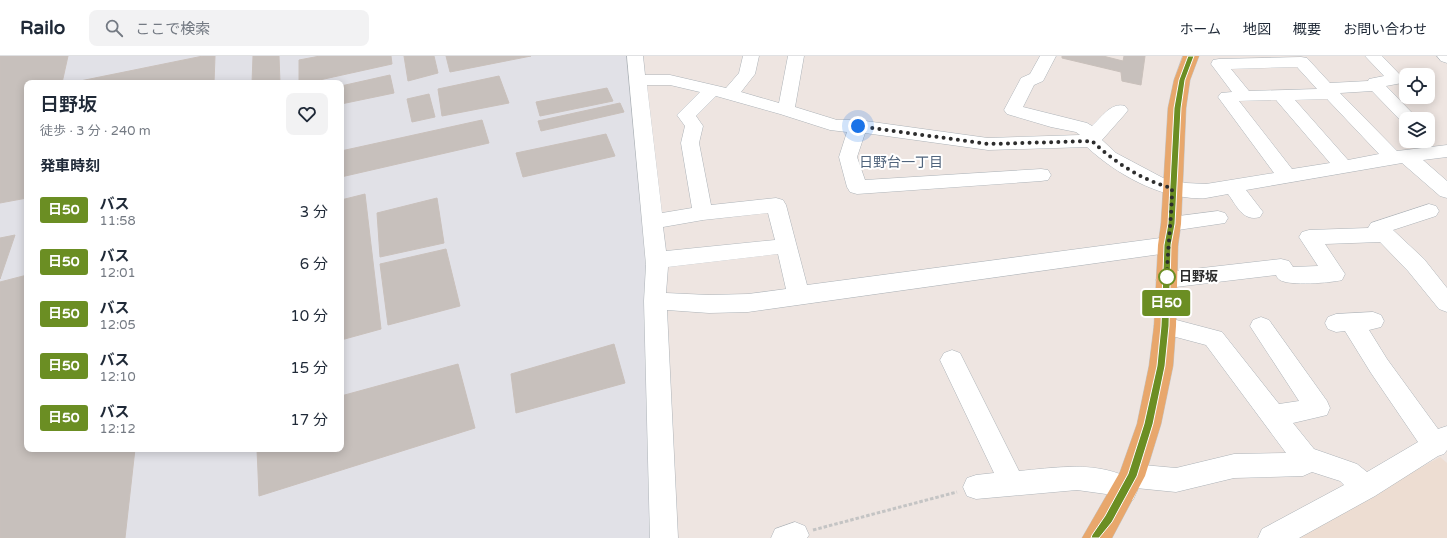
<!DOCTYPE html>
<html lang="ja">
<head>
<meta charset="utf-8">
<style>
	body { margin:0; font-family:"Varela Round","Noto Sans JP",sans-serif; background:#f2f2f3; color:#1f2937; height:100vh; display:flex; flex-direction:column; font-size:15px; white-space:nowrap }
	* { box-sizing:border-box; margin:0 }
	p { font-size:13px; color:#747a83 }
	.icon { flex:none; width:22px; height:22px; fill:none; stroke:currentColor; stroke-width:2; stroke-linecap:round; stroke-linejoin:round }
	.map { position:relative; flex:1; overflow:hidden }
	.side { position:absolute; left:24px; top:24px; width:320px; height:372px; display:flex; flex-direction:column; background:#fff; border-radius:8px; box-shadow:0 2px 10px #0003 }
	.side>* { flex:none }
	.badge { padding:0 8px; border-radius:3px; font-size:14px; line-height:26px }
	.controls { position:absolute; left:1399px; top:12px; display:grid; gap:8px }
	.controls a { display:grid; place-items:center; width:36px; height:36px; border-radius:8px; background:#fff; box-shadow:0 2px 10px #0003; font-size:20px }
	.you { position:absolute; width:20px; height:20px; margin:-10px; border:3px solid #fff; border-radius:50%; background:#1a73e8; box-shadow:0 0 0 6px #1a73e833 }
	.map>.badge { position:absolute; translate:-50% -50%; box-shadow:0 0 0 2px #fff }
	h2 { padding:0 16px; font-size:15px; line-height:36px }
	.round { display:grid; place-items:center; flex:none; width:42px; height:42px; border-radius:8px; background:#f2f2f3 }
	.headline { display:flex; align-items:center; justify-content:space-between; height:68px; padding:0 16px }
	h1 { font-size:19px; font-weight:600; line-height:30px }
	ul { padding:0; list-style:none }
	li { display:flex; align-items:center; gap:12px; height:52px; padding:0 16px }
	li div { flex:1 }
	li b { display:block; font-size:15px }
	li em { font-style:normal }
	li .badge { min-width:44px; font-weight:700; text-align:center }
	header { display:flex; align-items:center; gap:24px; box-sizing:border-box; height:56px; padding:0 20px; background:#fff; border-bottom:1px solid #e0e1e3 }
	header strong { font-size:19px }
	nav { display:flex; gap:22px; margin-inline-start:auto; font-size:14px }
	.search { width:280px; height:36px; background:#f2f2f3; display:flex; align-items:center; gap:10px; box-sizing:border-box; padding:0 14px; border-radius:8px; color:#747a83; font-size:15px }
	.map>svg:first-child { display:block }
</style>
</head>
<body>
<header>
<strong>Railo</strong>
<div class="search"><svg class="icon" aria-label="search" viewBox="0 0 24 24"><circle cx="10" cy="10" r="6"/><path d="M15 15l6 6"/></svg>ここで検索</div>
<nav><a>ホーム</a><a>地図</a><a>概要</a><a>お問い合わせ</a></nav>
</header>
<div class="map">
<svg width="1447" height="482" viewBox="0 0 1447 482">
	<rect width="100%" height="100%" fill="#eee5e1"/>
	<path fill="#e1e1e7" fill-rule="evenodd" d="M0,0H627L646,210L652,482H0ZM27,27H341V393H27Z"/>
	<path fill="#edddd2" d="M1440,401L1447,407V482H1292Z"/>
	<g fill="#c7c0bc" stroke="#c9c0bb">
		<path d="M0,0H68L62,27H27V142L0,147Z"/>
		<path d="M203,0H215L214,27H80V25Z"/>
		<path d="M253,0H279L280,27H252Z"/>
		<path d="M320,0H391L392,8L306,27H299V4Z"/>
		<path d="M404,0H434L438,17L408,25Z"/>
		<path d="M446,0H531L450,16Z"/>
		<path d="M1062,0H1103L1123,5L1124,0H1145L1141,29L1122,25L1121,16L1062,2Z"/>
		<path d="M390,19L394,37L341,48V30Z"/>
		<path d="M499,20L509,47L442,60L438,33Z"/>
		<path d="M607,32L613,45L540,60L536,46Z"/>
		<path d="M429,38L435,61L412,66L407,43Z"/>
		<path d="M620,47L624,56L541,75L538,65Z"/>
		<path d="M482,64L489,87L341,121V95Z"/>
		<path d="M606,78L615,100L523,121L516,97Z"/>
		<path d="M365,138L381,273L341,284V144Z"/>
		<path d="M437,142L444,187L380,201L377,157Z"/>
		<path d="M15,179L0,223V182Z"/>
		<path d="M446,193L460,250L388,269L380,208Z"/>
		<path d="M27,219V393H135L125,482H0V226Z"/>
		<path d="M614,288L625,327L516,357L511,318Z"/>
		<path d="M458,308L475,372L259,440L257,393H341V340Z"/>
	</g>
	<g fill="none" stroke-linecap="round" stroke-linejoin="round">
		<g stroke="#adb3b8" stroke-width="1">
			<g id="minor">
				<path d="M627,0H643L645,19H670L726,32L739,17L743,0H759L755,18L741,36L779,47L788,0H804L795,51L837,64H858L988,82L1080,79L1076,76L1051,71L1007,58L1004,54L1019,26L1021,22L1030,18L1040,0H1056L1043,25L1034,29L1023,51L1087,67L1092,70C1102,61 1111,46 1125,50L1128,54L1125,58L1102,84L1116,97L1165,123L1186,127L1206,128L1274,117L1218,41L1221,37L1232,36L1211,8L1213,4L1219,3L1301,1L1307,2L1330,27L1368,25L1369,23L1384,20L1365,0H1382L1404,23L1402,27L1386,30L1418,63H1406V68L1403,67L1372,35L1340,37L1397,95L1447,89V101L1423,104L1447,125V142L1440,140L1402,107L1246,134L1263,156L1260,161C1243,166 1237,150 1228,138C1221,139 1213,141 1206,142C1164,145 1117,119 1087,91L988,94L865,77L857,101L865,124L1041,113L1048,114L1051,119L1048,124L1041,125L857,138L850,136L847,131L839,101L847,76L830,74L780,58L716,40L696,60L703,70L699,87L711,149L776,142L783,144L786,149L807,229L1168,181L1175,184L1178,189L1175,194L1168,197L748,256L709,257L667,254L678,482H650L644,245L646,209ZM1297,11L1317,33L1249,35L1231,13ZM647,29H670L700,36L677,59L685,70L681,87L692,152L662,157ZM1327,43L1379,98L1348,104L1295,44ZM1276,44L1330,107L1292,113L1239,45ZM768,157L775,184L666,195L663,171L703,164ZM778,198L786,233L748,238L709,239L666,237L668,211Z"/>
				<path d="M1437,0H1447V7L1441,5Z"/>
				<path d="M1429,148L1436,150L1439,155L1436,160L1393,174L1424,203L1447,232V256L1439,253L1408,215L1380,186L1325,188L1345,218L1342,224C1331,227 1289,230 1280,224C1278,223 1277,221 1276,219L1167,232L1159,230L1156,224L1159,218L1167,216L1281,203L1289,205L1293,211L1318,210L1299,181L1302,176L1309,174L1368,172L1371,167Z"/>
				<path d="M1218,155L1225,157L1228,162L1225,167L1171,175L1164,173L1161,168L1164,163L1171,161Z"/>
				<path d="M1373,256L1381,259L1384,265L1381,271L1369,274L1387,303L1438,373L1447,370V394L1444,398L1438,400L1375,440L1299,482H1258L1262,473L1344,429L1340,425L1312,416L1303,420L1234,422L1176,436L1136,432L1137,435L1133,444L1124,447L1106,438L1077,434L976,443L967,440L963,431L967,422L976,419L994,417L940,304L944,297L952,294L960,297L1019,415C1053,412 1087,406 1120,418L1123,412L1132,408L1176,412L1234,398L1286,397L1206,289L1157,276L1154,270L1157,264L1165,261L1222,276L1279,348L1299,345L1250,270L1253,264L1261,261L1269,264L1327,345L1330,352L1327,359L1293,367L1314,393L1357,408L1367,416L1418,386L1371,317L1345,275L1336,276L1328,273L1325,267L1328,261L1336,258Z"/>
				<path d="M795,466L805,470L809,479L807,482H771L775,473Z"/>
			</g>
		</g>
		<g stroke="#c4c4c4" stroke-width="1">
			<path id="major" d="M1183,0H1199L1190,24L1186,52L1181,168L1178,189L1176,270L1173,310L1161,368L1145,420L1112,482H1082L1120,416L1137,368L1149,310L1154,270L1158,189L1161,168L1168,52L1174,24Z"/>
		</g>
		<path stroke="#c4c4c4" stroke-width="3" stroke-dasharray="3.5 2" stroke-linecap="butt" d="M813,474L957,436"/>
		<use href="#minor" fill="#fff" fill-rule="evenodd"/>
		<use href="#major" fill="#e8a76c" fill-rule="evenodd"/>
	</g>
	<path fill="#6b8e23" stroke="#fff" d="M1188,0H1194L1185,24L1181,52L1175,168L1171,189L1169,270L1165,310L1153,368L1137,420L1112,466L1099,482H1091L1092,479L1105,460L1128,418L1144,368L1157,310L1161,270L1164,189L1168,168L1174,52L1179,24Z"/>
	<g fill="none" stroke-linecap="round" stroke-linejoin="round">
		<path stroke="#2d2d2d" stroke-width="4" stroke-dasharray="0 7.2" d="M858,70L988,88L1092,85C1114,106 1143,125 1172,132C1172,163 1167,193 1167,224V221"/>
	</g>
	<circle fill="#fff" stroke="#6b8e23" stroke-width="2" cx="1167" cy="221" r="8"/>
	<g text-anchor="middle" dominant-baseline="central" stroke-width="4" stroke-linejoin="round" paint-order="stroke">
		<g font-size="13" font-weight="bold" fill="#2d2d2d" stroke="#fff" text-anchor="start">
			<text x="1179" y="221">日野坂</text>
		</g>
		<g font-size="14" fill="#50647c" stroke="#fff">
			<text x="901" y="106">日野台一丁目</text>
		</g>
	</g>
</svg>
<div class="controls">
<a><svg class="icon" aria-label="locate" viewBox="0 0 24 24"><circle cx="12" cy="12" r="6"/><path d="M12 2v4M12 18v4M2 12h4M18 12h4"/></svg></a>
<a><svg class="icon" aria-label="layers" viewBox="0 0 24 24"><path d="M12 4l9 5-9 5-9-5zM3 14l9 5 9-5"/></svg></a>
</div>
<div class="you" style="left:858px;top:70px"></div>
<b class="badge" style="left:1166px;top:247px;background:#6b8e23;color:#fff">日50</b>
<section class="side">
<div class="headline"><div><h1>日野坂</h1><p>徒歩 · 3 分 · 240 m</p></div><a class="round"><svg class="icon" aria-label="heart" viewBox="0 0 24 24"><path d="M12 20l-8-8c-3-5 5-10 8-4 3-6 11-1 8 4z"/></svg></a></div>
<h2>発車時刻</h2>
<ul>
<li><span class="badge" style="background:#6b8e23;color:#fff">日50</span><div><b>バス</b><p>11:58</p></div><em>3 分</em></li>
<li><span class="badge" style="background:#6b8e23;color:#fff">日50</span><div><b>バス</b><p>12:01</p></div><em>6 分</em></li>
<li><span class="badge" style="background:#6b8e23;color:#fff">日50</span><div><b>バス</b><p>12:05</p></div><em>10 分</em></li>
<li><span class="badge" style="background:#6b8e23;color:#fff">日50</span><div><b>バス</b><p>12:10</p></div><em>15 分</em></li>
<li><span class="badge" style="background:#6b8e23;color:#fff">日50</span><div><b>バス</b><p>12:12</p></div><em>17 分</em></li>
</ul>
</section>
</div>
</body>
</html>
